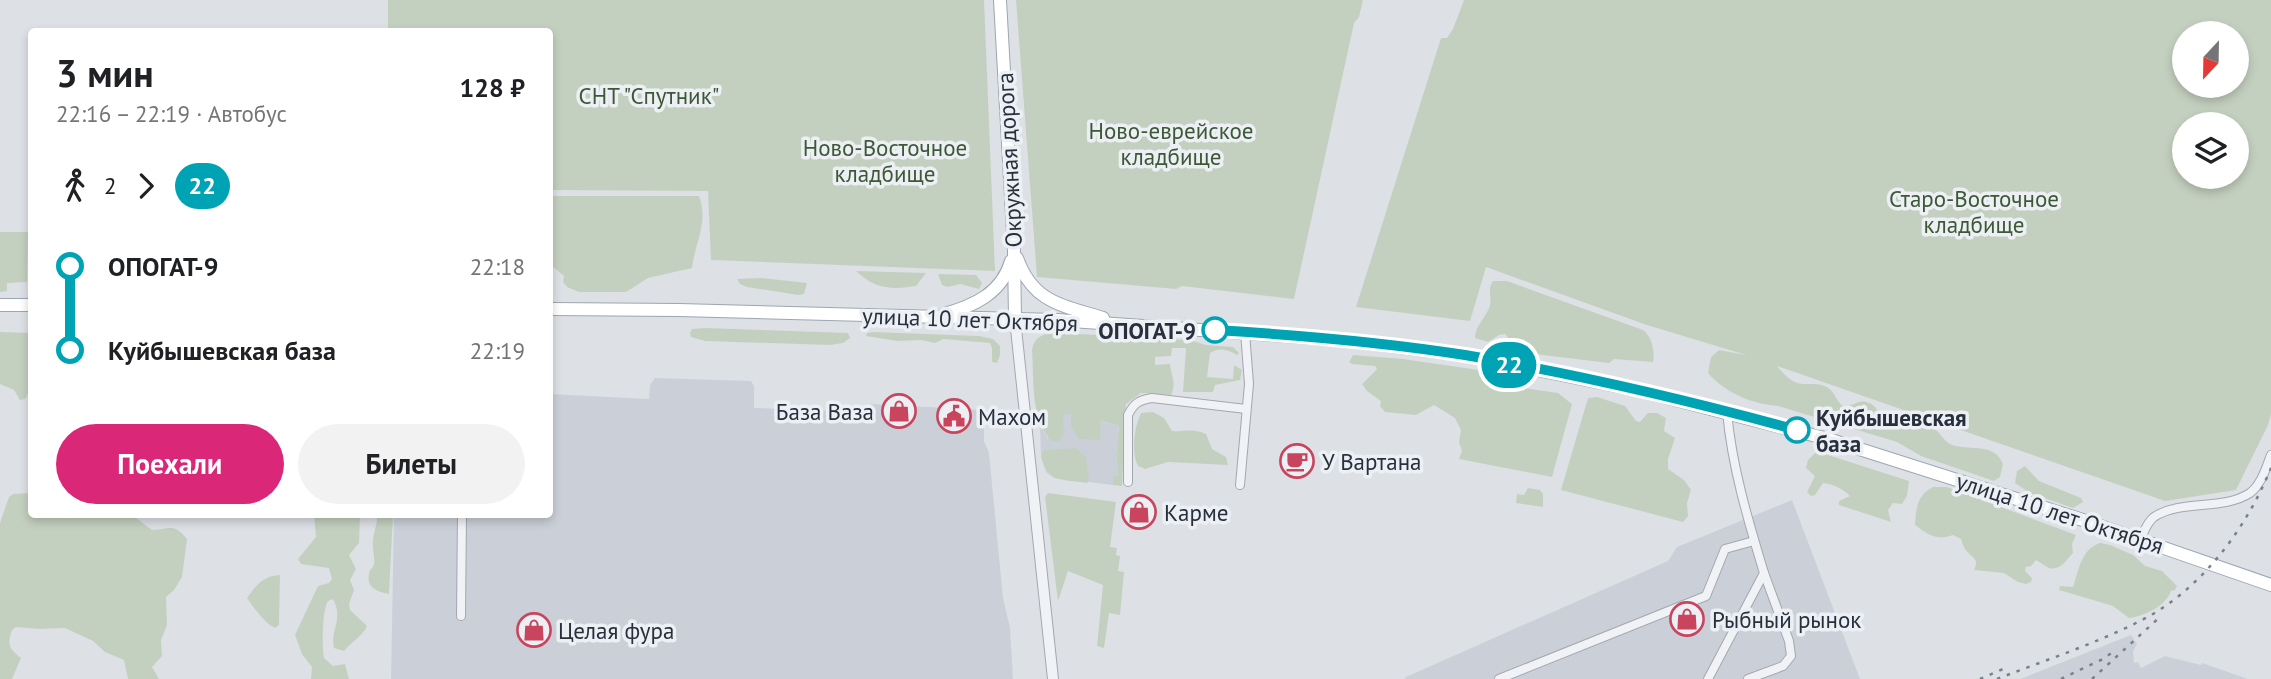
<!DOCTYPE html>
<html lang="ru">
<head>
<meta charset="utf-8">
<style>
	body { margin:0; font-family:"PT Sans",sans-serif; background:#f2f2f2; color:#202124; height:100vh; display:flex; flex-direction:column; font-size:26px; white-space:nowrap }
	* { box-sizing:border-box; margin:0 }
	p { font-size:23px; color:#757577 }
	.icon { flex:none; width:38px; height:38px; fill:none; stroke:currentColor; stroke-width:2; stroke-linecap:round; stroke-linejoin:round }
	.map { position:relative; flex:1; overflow:hidden }
	.details { position:absolute; left:28px; top:28px; width:525px; height:490px; display:flex; flex-direction:column; background:#fff; border-radius:7px; box-shadow:0 4px 10px #0003 }
	.details>* { flex:none }
	.badge { padding:0 14px; border-radius:23px; font-size:24px; line-height:46px }
	.needle { width:46px; rotate:202deg }
	.fabs { position:absolute; left:2172px; top:21px; display:grid; gap:14px }
	.fabs a { display:grid; place-items:center; width:77px; height:77px; border-radius:50%; background:#fff; box-shadow:0 4px 10px #0003; font-size:35px }
	.map>.badge { position:absolute; translate:-50% -50%; box-shadow:0 0 0 4px #fff }
	.legs { display:flex; align-items:center; gap:10px; height:77px; padding:0 28px; font-size:23px }
	.legs p { margin-inline-start:auto }
	.head { display:flex; align-items:center; justify-content:space-between; height:119px; padding:0 28px }
	h1 { font-size:38px; font-weight:600; line-height:52px }
	.cta { display:flex; gap:14px; margin-top:auto; padding:14px 28px }
	.cta a { flex:1; height:80px; border-radius:42px; background:#db2777; color:#fff; font-size:28px; font-weight:600; line-height:80px; text-align:center }
	.cta a+a { background:#f2f2f2; color:#202124 }
	ul { padding:0 28px; list-style:none }
	li { display:flex; align-items:center; gap:24px; height:84px; font-size:26px }
	li i { display:grid; place-items:center; width:10px; height:100%; margin:0 9px; background:currentColor }
	li i::after { content:''; width:18px; height:18px; margin:-9px; border:5px solid; border-radius:50%; background:#fff }
	li p { margin-inline-start:auto }
	li:first-child i { background:linear-gradient(#0000 50%,currentColor 0) }
	li:last-child i { background:linear-gradient(currentColor 50%,#0000 0) }
	.map>svg:first-child { display:block }
</style>
</head>
<body>
<div class="map">
<svg width="2271" height="679" viewBox="0 0 2271 679">
	<rect width="100%" height="100%" fill="#dde1e6"/>
	<g fill="#cbd0d8">
		<path d="M655,378L751,381L754,386V408L870,412L871,404L984,410V441L989,453L1003,598L1010,628L1013,679H391L394,515L550,514V394L649,399L650,385Z"/>
		<path d="M1063,414H1071L1080,439L1088,438L1100,421L1119,426L1116,455L1118,475L1113,476V485L1054,478L1046,472L1041,456L1040,426L1048,438Z"/>
		<path d="M1792,500L1860,679H1405L1406,677L1668,561L1677,547Z"/>
		<path d="M2131,635L2137,644L2133,651L2134,663L2138,662L2141,668L2165,656L2201,665L2202,663L2248,679H2020Z"/>
	</g>
	<g fill="#c4d0bf" fill-rule="evenodd">
		<path d="M388,0H984L995,271L711,260L708,191L550,190V32L388,31Z"/>
		<path d="M1016,0H1363L1359,17L1354,23L1294,299L1182,286L1176,289L1037,277Z"/>
		<path d="M1464,0H2271V414L2268,425L2236,490L2165,501L1777,366C1784,374 1793,385 1805,384C1813,384 1819,383 1827,387C1836,392 1836,403 1845,407C1853,406 1858,400 1866,402C1877,404 1878,414 1886,419C1901,428 1923,423 1934,429C1940,432 1943,440 1950,444C1968,452 1994,441 2003,464L2000,477L1994,481L1921,456L1897,442L1778,406C1752,404 1725,393 1708,373L1711,357L1719,350L1746,355L1647,325L1486,267L1470,321L1356,307L1441,38H1447L1453,29ZM2184,33H2236V86H2184ZM2184,124H2236V177H2184Z"/>
		<path d="M550,196H699C709,222 695,242 692,268L648,278L626,292H579L567,287L563,282L564,276L550,264Z"/>
		<path d="M0,232H28L27,282L7,283V291L0,292Z"/>
		<path d="M856,271L926,273L916,286C891,290 875,289 856,271Z"/>
		<path d="M938,274L976,275L982,283L979,289L960,284L948,287L942,285Z"/>
		<path d="M761,278L807,283L804,294L798,295L747,287L740,284L737,279Z"/>
		<path d="M1493,281H1507L1643,330C1652,337 1655,350 1653,362L1614,359L1609,363L1510,351L1509,339L1505,334L1499,335L1488,342L1475,338C1475,325 1487,317 1490,305C1492,295 1487,289 1493,281Z"/>
		<path d="M705,328L848,333L850,338L843,343L830,345L705,341L691,337L690,333L692,329Z"/>
		<path d="M0,332L31,333V387L25,399L20,400L14,390L0,384Z"/>
		<path d="M873,332L979,336L993,339L1000,346V355L997,363L992,362V348L990,343L943,339L935,343L921,340L897,341L866,336L867,333Z"/>
		<path d="M1057,333L1120,336L1142,342L1156,339L1190,340L1206,345L1233,347L1239,353L1237,355C1227,349 1220,347 1210,353L1207,377L1233,379L1234,365L1242,370L1240,380L1215,385L1213,392H1183L1186,348H1172L1171,356L1155,357V365L1170,364C1171,376 1177,383 1171,395L1141,393L1126,404L1122,486L1113,485V476L1118,475L1116,455L1119,426L1101,421L1100,440L1079,439L1071,426V414H1063L1064,435L1059,441H1052C1030,421 1034,379 1032,350C1035,335 1044,334 1057,333Z"/>
		<path d="M1353,355L1403,359L1513,375L1514,384L1518,387L1558,393L1572,404L1552,477L1459,459L1462,451L1459,442L1461,430L1455,418L1434,405L1416,415L1385,412L1380,406L1381,401L1367,391L1362,384L1377,369L1375,366L1352,364L1349,362Z"/>
		<path d="M1597,397L1625,406L1636,421L1640,422L1648,413H1657L1666,418L1664,431L1675,438L1668,459V469L1684,480L1691,490L1687,503L1688,516L1683,522L1561,490L1588,398Z"/>
		<path d="M1153,412L1164,418L1172,431C1187,432 1191,428 1206,434L1212,449L1226,457L1228,465L1168,462L1145,469L1138,466C1131,451 1134,428 1141,413Z"/>
		<path d="M1076,448L1086,457L1089,480L1087,483C1062,479 1047,483 1041,456L1045,450Z"/>
		<path d="M1815,453L1825,454L1909,481L1907,496L1902,504L1893,503L1888,510L1891,522L1839,505V501L1850,496C1843,489 1833,484 1823,483L1815,495L1811,496L1807,492L1815,476L1806,468L1808,460Z"/>
		<path d="M2025,466L2039,481L2081,498L2083,502L2073,508L2030,493L2015,483L2017,471Z"/>
		<path d="M1933,487H1947L2076,535L2072,544L2073,553C2066,560 2059,573 2047,567C2043,565 2040,562 2036,560L2031,566L2026,567L2025,571L2032,578L2031,582L2026,584L2018,582L2004,573L1974,570C1980,557 1971,558 1965,549C1963,546 1962,542 1961,539L1953,535C1939,541 1927,535 1915,525C1916,508 1917,495 1933,487Z"/>
		<path d="M1528,488L1540,490L1543,494V507L1516,503L1517,494L1524,495Z"/>
		<path d="M31,493L32,514L132,515L152,530C170,530 173,522 187,539L182,577L174,590L166,597L167,625L161,640L162,656L152,667L159,679H128L124,660L105,652L93,641L65,628L39,629L16,627L12,630C7,644 9,649 21,658L12,679H0V523L9,497L13,494Z"/>
		<path d="M1048,493L1116,502L1110,547L1117,548L1116,555L1120,556L1118,571L1124,572L1120,615L1109,613L1104,648L1097,646L1103,585L1068,571L1058,601L1045,497Z"/>
		<path d="M314,515H360L359,543L349,555L356,569L350,580L354,590L349,604L350,610L367,626C363,636 351,642 344,651L334,648C330,630 344,619 333,599L328,601C322,611 322,645 324,658L333,666L345,664L349,679H311L312,667L302,654L295,635L318,586L329,583L332,579L329,568L301,564L298,559L316,537Z"/>
		<path d="M377,515H393L389,594C378,592 366,588 369,574C370,567 372,571 374,564C375,557 372,549 373,541C373,532 378,524 377,515Z"/>
		<path d="M2100,543L2110,545L2133,555L2145,566L2162,571L2177,586L2175,590L2171,591C2165,607 2144,616 2129,618L2113,606L2059,590L2060,586L2073,587C2079,571 2080,550 2100,543Z"/>
		<path d="M280,575L279,625L275,628C264,623 254,608 247,598C256,585 263,576 280,575Z"/>
	</g>
	<g fill="none" stroke-linecap="round" stroke-linejoin="round">
		<g stroke="#a3a8b0" stroke-width="10">
			<g id="minor">
				<path d="M1128,482V415C1134,403 1139,400 1152,398L1246,409"/>
				<path d="M1240,485L1249,384L1245,332"/>
				<path d="M2140,540C2144,532 2147,522 2154,517C2182,499 2222,511 2250,493C2261,485 2266,468 2271,455"/>
				<path d="M461,616L462,514"/>
				<path d="M1499,679L1706,596L1725,549L1754,541"/>
				<path d="M1708,679L1764,573C1748,520 1732,467 1727,412"/>
				<path d="M1748,679L1783,666L1791,656L1789,641L1764,573"/>
			</g>
		</g>
		<g stroke="#a3a8b0" stroke-width="12">
			<path id="tertiary" d="M1015,319L1053,679"/>
		</g>
		<g stroke="#9da6b2" stroke-width="14">
			<g id="primary">
				<path d="M1000,0L1014,251L1015,319"/>
				<path d="M1017,258C1033,303 1062,305 1103,318"/>
				<path d="M0,305H32"/>
				<path d="M550,309L679,310L1057,320L1343,340L1464,355L1641,391L1828,439L2089,522L2271,585"/>
				<path d="M944,314C974,306 1002,293 1011,261"/>
			</g>
		</g>
		<use href="#minor" stroke="#f0f2f5" stroke-width="8"/>
		<use href="#tertiary" stroke="#f0f2f5" stroke-width="10"/>
		<use href="#primary" stroke="#fff" stroke-width="12"/>
		<g stroke="#77818f" stroke-width="2.5" stroke-dasharray="3.5 7" stroke-linecap="butt">
			<path d="M1980,679L2003,669"/>
			<path d="M1997,679C2043,661 2092,645 2136,623C2199,593 2245,531 2271,468"/>
			<path d="M2061,679L2101,660L2113,652"/>
			<path d="M2092,679L2161,616"/>
		</g>
	</g>
	<g fill="none" stroke-linecap="round" stroke-linejoin="round">
		<g stroke="#fff" stroke-width="16">
			<path id="line-1" d="M1215,330C1298,335 1382,342 1465,355C1576,374 1688,400 1797,430"/>
		</g>
		<use href="#line-1" stroke="#00a3b4" stroke-width="10"/>
	</g>
	<defs>
		<g id="shop-ring" transform="scale(1.75)"><circle r="9.5" fill="#ecf0f4" stroke="#c8455d" stroke-width="1.5"/><path d="M-5-2.5h2.3a2.7 3.5 0 0 1 5.4 0H5L5.5 6h-11ZM-1.5-2.5h3a1.5 2.3 0 0 0-3 0Z" fill="#c8455d"/></g>
		<g id="civic-ring" transform="scale(1.75)"><circle r="9.5" fill="#ecf0f4" stroke="#c8455d" stroke-width="1.5"/><path d="M-.6-6.5H3V-4.5H.6V-3L4-1V1h2V6H-6V1h2V-1L-.6-3ZM-1.2 2.5V6h2.4V2.5Z" fill="#c8455d"/></g>
		<g id="cafe-ring" transform="scale(1.75)"><circle r="9.5" fill="#ecf0f4" stroke="#c8455d" stroke-width="1.5"/><path d="M-5.5-4.5H6V0H3Q3 3.5 0 3.5H-2.5Q-5.5 3.5-5.5 0ZM3-3.2v2h1.7v-2ZM-6 4.5H4V6H-6Z" fill="#c8455d"/></g>
	</defs>
	<g fill-rule="evenodd">
		<use href="#shop-ring" x="899" y="411"/>
		<use href="#civic-ring" x="954" y="416"/>
		<use href="#cafe-ring" x="1297" y="461"/>
		<use href="#shop-ring" x="1139" y="512"/>
		<use href="#shop-ring" x="1687" y="619"/>
		<use href="#shop-ring" x="534" y="630"/>
	</g>
	<g fill="#fff" stroke="#00a3b4" stroke-width="3.5">
		<circle cx="1215" cy="330" r="12"/>
		<circle cx="1797" cy="430" r="12"/>
	</g>
	<g text-anchor="middle" dominant-baseline="central" stroke-width="7" stroke-linejoin="round" paint-order="stroke">
		<g font-size="23" fill="#3d5835" stroke="#ecf0f4">
			<text x="649" y="95">СНТ "Спутник"</text>
			<text x="1171" y="130">Ново-еврейское<tspan x="1171" dy="26">кладбище</tspan></text>
			<text x="885" y="147">Ново-Восточное<tspan x="885" dy="26">кладбище</tspan></text>
			<text x="1974" y="198">Старо-Восточное<tspan x="1974" dy="26">кладбище</tspan></text>
		</g>
		<g font-size="23" fill="#27303c" stroke="#ecf0f4">
			<text transform="translate(1009 160) rotate(-93)">Окружная дорога</text>
			<text transform="translate(970 319) rotate(2)">улица 10 лет Октября</text>
			<text transform="translate(2060 513) rotate(18)">улица 10 лет Октября</text>
		</g>
		<g font-size="23" font-weight="bold" fill="#27303c" stroke="#ecf0f4" text-anchor="end">
			<text x="1196" y="330">ОПОГАТ-9</text>
			<text x="1816" y="417" text-anchor="start">Куйбышевская<tspan x="1816" dy="26">база</tspan></text>
		</g>
		<g font-size="23" fill="#27303c" stroke="#ecf0f4" text-anchor="start">
			<text x="874" y="411" text-anchor="end">База Ваза</text>
			<text x="978" y="416">Махом</text>
			<text x="1322" y="461">У Вартана</text>
			<text x="1164" y="512">Карме</text>
			<text x="1712" y="619">Рыбный рынок</text>
			<text x="558" y="630">Целая фура</text>
		</g>
	</g>
</svg>
<div class="fabs">
<a><svg class="needle" viewBox="-14 -14 28 28"><path d="M0-13l5 13h-10z" fill="#e53935"/><path d="M0 13l5-13h-10z" fill="#757577"/></svg></a>
<a><svg class="icon" aria-label="layers" viewBox="0 0 24 24"><path d="M12 4l9 5-9 5-9-5zM3 14l9 5 9-5"/></svg></a>
</div>
<b class="badge" style="left:1509px;top:365px;background:#00a3b4;color:#fff">22</b>
<section class="details">
<div class="head"><div><h1>3 мин</h1><p>22:16 – 22:19 · Автобус</p></div><b>128 ₽</b></div>
<div class="legs"><svg class="icon" aria-label="walk" viewBox="0 0 24 24"><circle cx="13" cy="4" r="2"/><path d="M13 8l-2 6 4 7M11 14l-3 7M7 12l3-4h3l4 4"/></svg>2<svg class="icon" aria-label="forward" viewBox="0 0 24 24"><path d="M9 5l7 7-7 7"/></svg><b class="badge" style="background:#00a3b4;color:#fff">22</b></div>
<ul>
<li><i style="color:#00a3b4"></i><b>ОПОГАТ-9</b><p>22:18</p></li>
<li><i style="color:#00a3b4"></i><b>Куйбышевская база</b><p>22:19</p></li>
</ul>
<div class="cta"><a>Поехали</a><a>Билеты</a></div>
</section>
</div>
</body>
</html>
